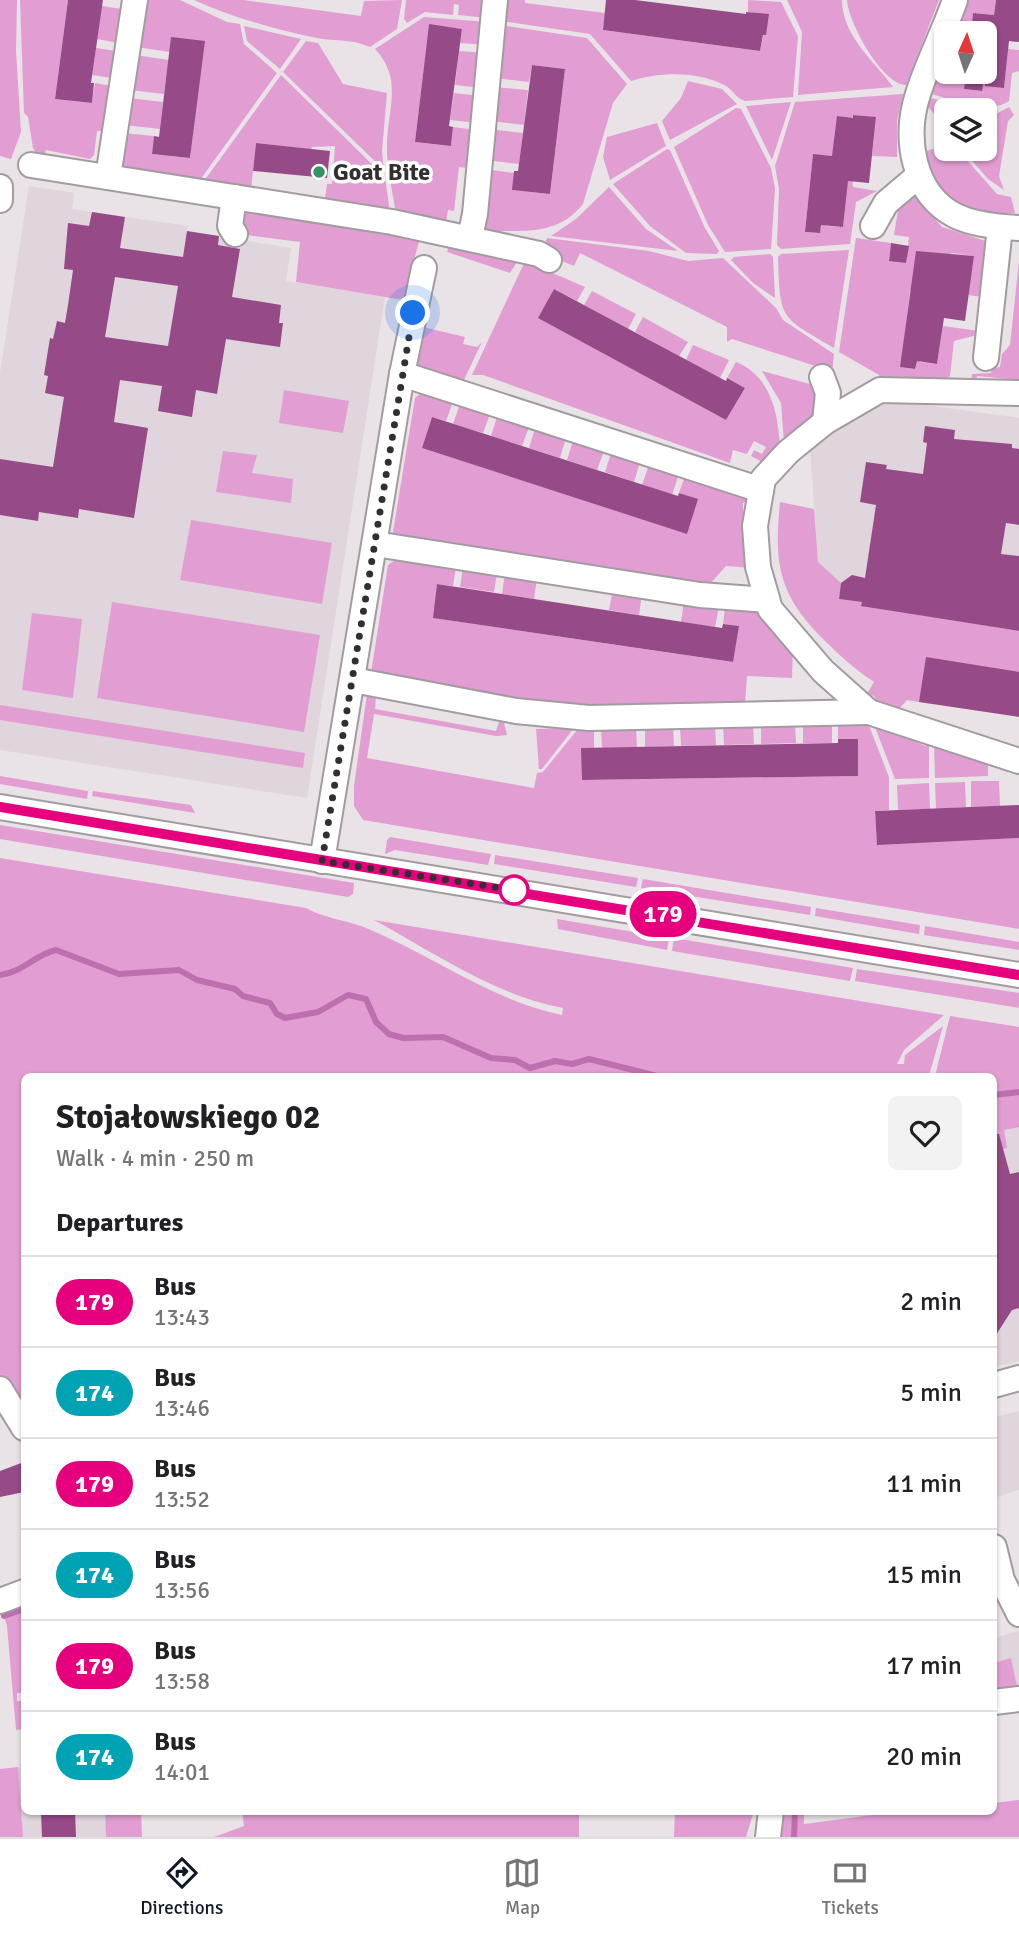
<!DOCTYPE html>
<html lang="en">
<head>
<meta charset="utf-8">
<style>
	body { margin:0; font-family:Signika,sans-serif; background:#f2f2f2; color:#202124; height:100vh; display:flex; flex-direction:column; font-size:26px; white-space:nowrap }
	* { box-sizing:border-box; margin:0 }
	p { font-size:23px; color:#757577 }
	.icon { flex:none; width:38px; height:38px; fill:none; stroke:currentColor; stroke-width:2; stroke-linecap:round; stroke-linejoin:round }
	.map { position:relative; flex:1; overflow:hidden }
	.panel { position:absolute; left:21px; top:1073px; width:976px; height:742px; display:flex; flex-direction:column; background:#fff; border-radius:10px; box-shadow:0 2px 5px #0004 }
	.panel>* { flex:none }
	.badge { padding:0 14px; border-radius:23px; font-size:24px; line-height:46px }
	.needle { width:46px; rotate:3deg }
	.buttons { position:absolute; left:934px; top:21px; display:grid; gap:14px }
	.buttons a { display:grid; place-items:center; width:63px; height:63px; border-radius:10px; background:#fff; box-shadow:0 2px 5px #0004; font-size:35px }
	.you { position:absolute; width:35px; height:35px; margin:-18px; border:5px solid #fff; border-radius:50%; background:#1a73e8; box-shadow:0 0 0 10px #1a73e833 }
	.map>.badge { position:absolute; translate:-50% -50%; box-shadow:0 0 0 4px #fff }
	h2 { padding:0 35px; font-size:26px; line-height:63px }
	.round { display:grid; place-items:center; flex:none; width:74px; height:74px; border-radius:10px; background:#f2f2f2 }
	.headline { display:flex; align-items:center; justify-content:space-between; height:119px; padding:0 35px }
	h1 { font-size:33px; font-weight:800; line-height:52px }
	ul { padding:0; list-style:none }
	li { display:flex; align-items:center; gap:21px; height:91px; padding:0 35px; border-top:2px solid #e0e0e0 }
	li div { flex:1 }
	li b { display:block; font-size:26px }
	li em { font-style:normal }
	li .badge { min-width:77px; font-weight:700; text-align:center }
	.tabs { display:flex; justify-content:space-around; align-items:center; height:98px; border-top:2px solid #e0e0e0; background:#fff; font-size:19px; color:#757577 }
	.tabs a { display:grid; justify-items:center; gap:4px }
	.tabs .active { color:#111827 }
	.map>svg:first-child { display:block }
</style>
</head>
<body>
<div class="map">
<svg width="1019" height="1837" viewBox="0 0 1019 1837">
	<rect width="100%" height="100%" fill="#e9e2e7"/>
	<g fill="#e0d4dd">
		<path d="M29,186L74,193L72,209L188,226L187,231L291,248L286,281L385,296L307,798L0,750V373Z"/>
		<path d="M903,402L1019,418V644L821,611L810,445L865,408Z"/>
		<path d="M1019,1121V1361L994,1367V1127Z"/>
		<path d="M1019,1411V1490L994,1498V1417Z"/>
		<path d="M1019,1631V1691L994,1694V1638Z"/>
		<path d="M24,1767V1811H105L106,1837H23L18,1768Z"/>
	</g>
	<g fill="#e29ed3">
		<path d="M0,0H17L16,51L21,132L11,159L0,156Z"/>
		<path d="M20,0H68L55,99L92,103L95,83L117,87L111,131H97L94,155L90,159L46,150L42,163L33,148L28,117L24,113Z"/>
		<path d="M142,0H180L227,22L240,24L244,44L277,73L200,180L125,170L122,165L123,133L154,136L152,154L190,158L204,42L170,52L136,47Z"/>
		<path d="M194,0H243L361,16L364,1L402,0L397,29L370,47C350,38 332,42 312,37C271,28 231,17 194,0Z"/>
		<path d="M406,0H490L488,18L458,15L459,5L454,4L453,15L425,12L407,23L404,19Z"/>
		<path d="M503,0H525V3L605,13L603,30L760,51L768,15L748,12V0L781,2L798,36L793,97L745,101C735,98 733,89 724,85C696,71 660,72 631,81L590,34L501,21Z"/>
		<path d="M787,0H842C842,36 875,62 893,87L798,95L802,32Z"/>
		<path d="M847,0H939L906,85C882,85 848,22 847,0Z"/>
		<path d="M964,0H996L994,15L973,13L971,33H951Z"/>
		<path d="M102,6L129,10L124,44L97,39Z"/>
		<path d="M424,17L488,22L486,45L460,43L462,29L429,25L415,142L451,146L453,127L477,130L468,168L459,167L454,211L448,210L446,222L396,215C393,192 386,167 387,144C388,108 403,79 375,49Z"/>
		<path d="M500,25L587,38L627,84L613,103L583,204C556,237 524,230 484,231L483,228L485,169L514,173L513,190L550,194L565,69L532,65L529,82L495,78L501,74L505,31Z"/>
		<path d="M244,26L301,39L280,69L247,41Z"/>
		<path d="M306,41L318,43L343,84L387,93L382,151L384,170L283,72Z"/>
		<path d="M947,43V72H966L964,89L981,91L983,81L1004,88L1008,49L1019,50V71L1012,73L1009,101C990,115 948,98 927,93Z"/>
		<path d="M96,48L123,52L119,79L92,75Z"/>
		<path d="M459,51L485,53L481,88L455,85Z"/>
		<path d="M135,55L169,60L164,94L130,90Z"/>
		<path d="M281,75L385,177L390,212L324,205L327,184H332L335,146L312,147L310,154L299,148L256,143L251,189L204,181Z"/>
		<path d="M688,81L722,89L737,104L670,140L662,121L681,98Z"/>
		<path d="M494,87L528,90L524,125L490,121Z"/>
		<path d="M454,93L481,96L478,123L450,120Z"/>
		<path d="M903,94L897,121V157L872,156L876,118L854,115L832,156L813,155L805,232L820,233L821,222H826V226L843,227L848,176L852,177L853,187L877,191L856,202L850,244L781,249L777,245L779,189L775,166L795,102Z"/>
		<path d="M926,97L972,108L995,110L985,116V110H947V129L924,102Z"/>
		<path d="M129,98L163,102L160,129L124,125Z"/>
		<path d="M791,102L772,160L746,106Z"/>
		<path d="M1009,107L1014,115L1008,121L999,176L1004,190L988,179L962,149H985V120Z"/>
		<path d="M736,108L741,109L771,168L775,189L771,249L725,252L708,225L674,147Z"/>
		<path d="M657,123L666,146L610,180L603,157L607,137Z"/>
		<path d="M489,129L523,133L519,164L486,160Z"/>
		<path d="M947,144V149H957L997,194L1011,197L1015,213C958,216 944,205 921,153Z"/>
		<path d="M667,149L670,150L705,228L719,251L717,254L686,253L650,226L613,184Z"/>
		<path d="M609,187L646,229L678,251L551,236L576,219Z"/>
		<path d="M910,196L916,197L942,227L989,242L983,297L968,295L974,256L952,253L910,291L901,367L915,369L917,357L920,362L937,364L943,326L979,331L977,335L954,341L950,376L939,387L883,384L879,375L839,352L856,238L891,243L889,260L906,263L909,237L894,235L899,204Z"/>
		<path d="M242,212L420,238L403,300L296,282L300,242L239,234Z"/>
		<path d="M547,238L649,251L688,261L723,258L776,308L783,320L834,354L832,375L828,370L732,339L727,342V327L580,253L574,266L542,253Z"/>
		<path d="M450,241L519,259L510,273L447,252Z"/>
		<path d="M849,250L834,348C780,316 780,321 778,257L781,254Z"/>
		<path d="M770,254L773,257L775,298L753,283L731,260L734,257Z"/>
		<path d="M525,261L585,287L577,301L554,289L539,318L726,420L745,388L727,378L736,362C771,376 778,413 780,447L764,463L751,456L754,450L762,454L766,447L754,441L747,454L733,450L730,463L483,375H472Z"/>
		<path d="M1019,261V380L977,376L976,383L971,382L972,374L991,373L992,368L1000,367L1002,354L1010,345Z"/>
		<path d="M592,291L636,314L628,329L584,305Z"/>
		<path d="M643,317L688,342L679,356L635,332Z"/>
		<path d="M423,327L465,337L463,344L477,347L482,342L461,386L416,369Z"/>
		<path d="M693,345L729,360L720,378L686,360Z"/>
		<path d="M762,371L817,386L823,410L784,443L781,403Z"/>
		<path d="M284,390L349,401L343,433L279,423Z"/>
		<path d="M422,392L453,402L446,421L432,417L422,448L686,533L697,499L679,493L685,476L751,499L743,503V548L751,552V568L726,566L709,585L392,538L415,398Z"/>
		<path d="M460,404L490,414L483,433L453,424Z"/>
		<path d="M497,417L529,427L522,446L491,436Z"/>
		<path d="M535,428L566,438L560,458L529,448Z"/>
		<path d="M573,441L604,451L597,470L567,460Z"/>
		<path d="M223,451L257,455L252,473L293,479L291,503L216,492Z"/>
		<path d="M611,453L640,462L634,482L605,472Z"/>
		<path d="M649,465L679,474L672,495L642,485Z"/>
		<path d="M780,502L814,509L818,562L841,583L839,599L862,602L861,605L1019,631V672L919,702L907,700L899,709L879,707L874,696L867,694L874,682C853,668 838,654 820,636C778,592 774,563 780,502Z"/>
		<path d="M191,520L332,543L322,604L180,580Z"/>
		<path d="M397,559L456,567L453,586L437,584L434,618L732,662L739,626L723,624L725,608L768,612L764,619L784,647H793L792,678L747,676L745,704L617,707L526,703L371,673L388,565Z"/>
		<path d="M463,568L497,573L494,592L460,587Z"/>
		<path d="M505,573L537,578L534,599L502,594Z"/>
		<path d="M613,589L642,594L639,615L609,610Z"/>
		<path d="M684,601L719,607L715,627L681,622Z"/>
		<path d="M112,602L320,635L304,732L97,698Z"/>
		<path d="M32,613L82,619L73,698L22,690Z"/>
		<path d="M367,694L376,695L375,709L496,731L500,719L504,723L507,735L496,736L374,714L367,758L534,788L537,773L543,772L578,729H594V748L583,780L857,776V739H838V725L868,723L889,777V810L875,811L877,844L1019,838V929L363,820L354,806V786Z"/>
		<path d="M0,705L305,753L303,768L0,720Z"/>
		<path d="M873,722L925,746L929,740V778L895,779Z"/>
		<path d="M795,724L796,743L761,744V725Z"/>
		<rect x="803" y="724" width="29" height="19"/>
		<path d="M723,725H753L754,744L724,745Z"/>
		<path d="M673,726L674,746L645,747V727Z"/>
		<path d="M715,726L716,745L681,746L680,727Z"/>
		<path d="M636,727L637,747L602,748L601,728Z"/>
		<path d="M574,728L542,769H539L536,729Z"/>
		<path d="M934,742L988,760V776L935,778Z"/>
		<path d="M0,776L88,791L87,799L0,784Z"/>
		<path d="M971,781H999L1000,806L971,807Z"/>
		<path d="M965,782L966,807L936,809L935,783Z"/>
		<path d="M929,783L930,809L898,810L897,785Z"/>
		<path d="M93,791L191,805L195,813L92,796Z"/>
		<path d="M0,825L354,883L353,894L348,897L0,839Z"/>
		<path d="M390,837L491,854L488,865L395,850L385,854L387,840Z"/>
		<path d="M495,855L638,878L636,887L494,864Z"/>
		<path d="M0,858L306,908C327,920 350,920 371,930C435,957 493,1001 562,1015L563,1008C496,996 433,952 374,920L944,1015L904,1050L897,1064H904L905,1055L943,1026L929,1076H24V1421L0,1380Z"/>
		<path d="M643,879L811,907L810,915L641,888Z"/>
		<path d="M816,908L920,925L919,934L815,916Z"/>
		<path d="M557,919L669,938L667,950L558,929Z"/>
		<path d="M925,926L1019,942V950L924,935Z"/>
		<path d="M674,938L853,968L850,981L672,951Z"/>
		<path d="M857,969L1019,993V1008L855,981Z"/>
		<path d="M950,1016L1019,1027V1127L1004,1130L1007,1148L994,1151V1076H935Z"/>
		<path d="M24,1602V1693H17V1701H21L22,1729L16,1730L7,1626L2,1610Z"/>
		<path d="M1011,1658L1018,1691L994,1694V1663Z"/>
		<path d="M18,1767L23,1837H0V1769Z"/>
		<path d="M1019,1800V1837H777L779,1811H804V1824L903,1811H994V1803Z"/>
		<path d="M105,1811H141L142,1837H106Z"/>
		<path d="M242,1811H579V1837H214L244,1826Z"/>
		<path d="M675,1811H754L746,1837H674Z"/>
	</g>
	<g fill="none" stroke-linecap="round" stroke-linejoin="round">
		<g stroke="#be6faf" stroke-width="6">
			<path d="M0,975C24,972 34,955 56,950L119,974L179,970L197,980L235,989L243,996L270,1003L277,1014L285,1018L318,1012L348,995L366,999L376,1022L389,1034L403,1038L443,1037L491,1058L515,1060L530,1068L555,1061L572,1064L589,1059L657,1076"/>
			<path d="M685,1076H689"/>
			<path d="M994,1095L1019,1092"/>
			<path d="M4,1616L24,1609"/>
			<path d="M794,1837L795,1811"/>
		</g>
	</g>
	<g fill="#964a88" fill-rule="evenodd">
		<path d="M68,0H103L91,83H94L92,103L55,99Z"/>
		<path d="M606,0H635L746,14V12L769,14L766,35H763L760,51L603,30Z"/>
		<path d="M996,0H1019V42L1009,41L1004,88L985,86V33H971L973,13L994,15Z"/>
		<path d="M429,24L462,29L449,126L453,127L451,146L415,142Z"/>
		<path d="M171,37L205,41L190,158L152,154L154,136L159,137Z"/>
		<path d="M532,65L565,69L550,194L512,190L514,171H518Z"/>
		<path d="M966,72H985L982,91L964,89Z"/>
		<path d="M853,115L876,117L869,183L848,181L843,227L821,225L820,233L805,232L813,154L832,156L837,116L853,118Z"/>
		<path d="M256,143L330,151L327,178L253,171Z"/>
		<path d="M92,212L125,217L120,248L183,257L187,231L219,236L218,245L240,249L232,297L281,305L279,323H283L280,347L226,339L217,394L196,390L192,417L158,411L162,386L120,380L114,422L148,428L134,518L79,509L78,518L39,512L38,521L0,515V459L53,467L64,397L45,393L48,376L44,375L50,338L53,339L57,321L65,323L68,305L73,270L64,269L68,223L89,226ZM115,277L178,286L168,346L105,337Z"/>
		<path d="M891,243L909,246L906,263L889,261Z"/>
		<path d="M916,251L974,256L965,321L944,318L937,364L917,361L915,369L900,367Z"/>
		<path d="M554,289L726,381L727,378L745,388L726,420L538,318Z"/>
		<path d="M432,417L678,496L679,493L698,499L687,534L422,448Z"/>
		<path d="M925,426L955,430L954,439L1012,444V448L1019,449V525L1006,523L1001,554L1019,556V631L861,606L862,602L839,599L841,583L852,575L865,578L876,505L860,502L866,462L887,465L886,469L923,474L927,443L923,442Z"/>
		<path d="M437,584L722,628L723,624L739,626L733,662L433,618Z"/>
		<path d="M926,657L1019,672V717L919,702Z"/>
		<path d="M838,739H858V776L582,780L581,748L838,743Z"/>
		<path d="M1019,805V838L877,845L875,811Z"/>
		<path d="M994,1134H999L1010,1174L1019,1172V1308L1012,1310L994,1338Z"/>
		<path d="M24,1462V1492L0,1497V1471Z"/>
		<path d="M41,1811H75L76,1837H42Z"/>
	</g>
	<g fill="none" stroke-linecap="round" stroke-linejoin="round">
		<g stroke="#a29ba0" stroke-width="28">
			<g id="minor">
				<path d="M955,0C944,32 928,62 918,94C904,137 912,194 956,216C975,225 999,227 1019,228"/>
				<path d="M31,165L392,222L539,254L549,260"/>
				<path d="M108,177L135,0"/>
				<path d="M0,187V200"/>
				<path d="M234,197L230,226L235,234"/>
				<path d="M873,226L886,203L918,176"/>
				<path d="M470,237L475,214L495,0"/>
				<path d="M986,358L1000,227"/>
				<path d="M402,374L761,490"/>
				<path d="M822,377L828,393L825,422"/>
				<path d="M1019,393L880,390L825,422L788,452L763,479L755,526L758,567L770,609L823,671L869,712L1019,761"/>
				<path d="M375,544L700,595L767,600"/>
				<path d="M353,680L516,711L589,718L869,712"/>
				<path d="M0,807L1019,975"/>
				<path d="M322,861L402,374L424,268"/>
				<path d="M994,1385L1019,1378"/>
				<path d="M0,1389L24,1428"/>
				<path d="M994,1547L1002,1580L1019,1614"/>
				<path d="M0,1601L24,1592"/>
				<path d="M994,1702L1019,1699"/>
				<path d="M768,1837L771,1811"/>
			</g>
		</g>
		<use href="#minor" stroke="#fff" stroke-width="24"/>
	</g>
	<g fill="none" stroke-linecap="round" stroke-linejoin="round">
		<g stroke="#fff" stroke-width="16">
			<path id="line" d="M0,807L1019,975"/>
		</g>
		<use href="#line" stroke="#e6007e" stroke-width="10"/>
		<path stroke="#322f31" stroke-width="7" stroke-dasharray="0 12.6" d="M413,313L322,861L514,890"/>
	</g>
	<circle fill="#379167" stroke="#fff" stroke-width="2.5" cx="319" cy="172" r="7"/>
	<circle fill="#fff" stroke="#e6007e" stroke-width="3.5" cx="514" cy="890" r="14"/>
	<g text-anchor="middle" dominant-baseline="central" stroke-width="7" stroke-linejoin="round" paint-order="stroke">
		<g font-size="24" font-weight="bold" fill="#322f31" stroke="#fff" text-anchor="start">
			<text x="333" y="172">Goat Bite</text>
		</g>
	</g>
</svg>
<div class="buttons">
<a><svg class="needle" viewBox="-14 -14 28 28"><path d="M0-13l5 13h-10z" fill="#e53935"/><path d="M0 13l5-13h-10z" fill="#757577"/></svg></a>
<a><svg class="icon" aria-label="layers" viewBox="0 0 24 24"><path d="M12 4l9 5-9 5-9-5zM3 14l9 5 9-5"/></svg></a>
</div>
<div class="you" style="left:413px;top:313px"></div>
<b class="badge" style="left:663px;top:914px;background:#e6007e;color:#fff">179</b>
<section class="panel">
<div class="headline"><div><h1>Stojałowskiego 02</h1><p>Walk · 4 min · 250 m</p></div><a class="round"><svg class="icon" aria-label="heart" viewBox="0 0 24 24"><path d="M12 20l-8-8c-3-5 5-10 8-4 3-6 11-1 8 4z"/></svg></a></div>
<h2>Departures</h2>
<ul>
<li><span class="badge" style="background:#e6007e;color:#fff">179</span><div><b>Bus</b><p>13:43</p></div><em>2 min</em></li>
<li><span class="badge" style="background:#00a3b4;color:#fff">174</span><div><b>Bus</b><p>13:46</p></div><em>5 min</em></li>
<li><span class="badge" style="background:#e6007e;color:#fff">179</span><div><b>Bus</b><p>13:52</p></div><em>11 min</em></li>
<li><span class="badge" style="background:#00a3b4;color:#fff">174</span><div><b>Bus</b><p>13:56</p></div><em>15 min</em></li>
<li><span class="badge" style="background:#e6007e;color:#fff">179</span><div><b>Bus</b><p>13:58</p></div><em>17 min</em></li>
<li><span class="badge" style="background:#00a3b4;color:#fff">174</span><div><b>Bus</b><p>14:01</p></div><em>20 min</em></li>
</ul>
</section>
</div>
<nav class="tabs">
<a class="active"><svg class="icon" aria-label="directions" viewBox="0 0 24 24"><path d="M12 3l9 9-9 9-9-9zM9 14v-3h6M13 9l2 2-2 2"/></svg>Directions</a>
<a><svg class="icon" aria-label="map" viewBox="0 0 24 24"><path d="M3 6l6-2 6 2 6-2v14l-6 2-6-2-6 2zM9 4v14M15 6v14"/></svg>Map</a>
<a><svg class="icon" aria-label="tickets" viewBox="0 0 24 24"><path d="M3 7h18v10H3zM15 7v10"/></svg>Tickets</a>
</nav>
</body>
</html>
